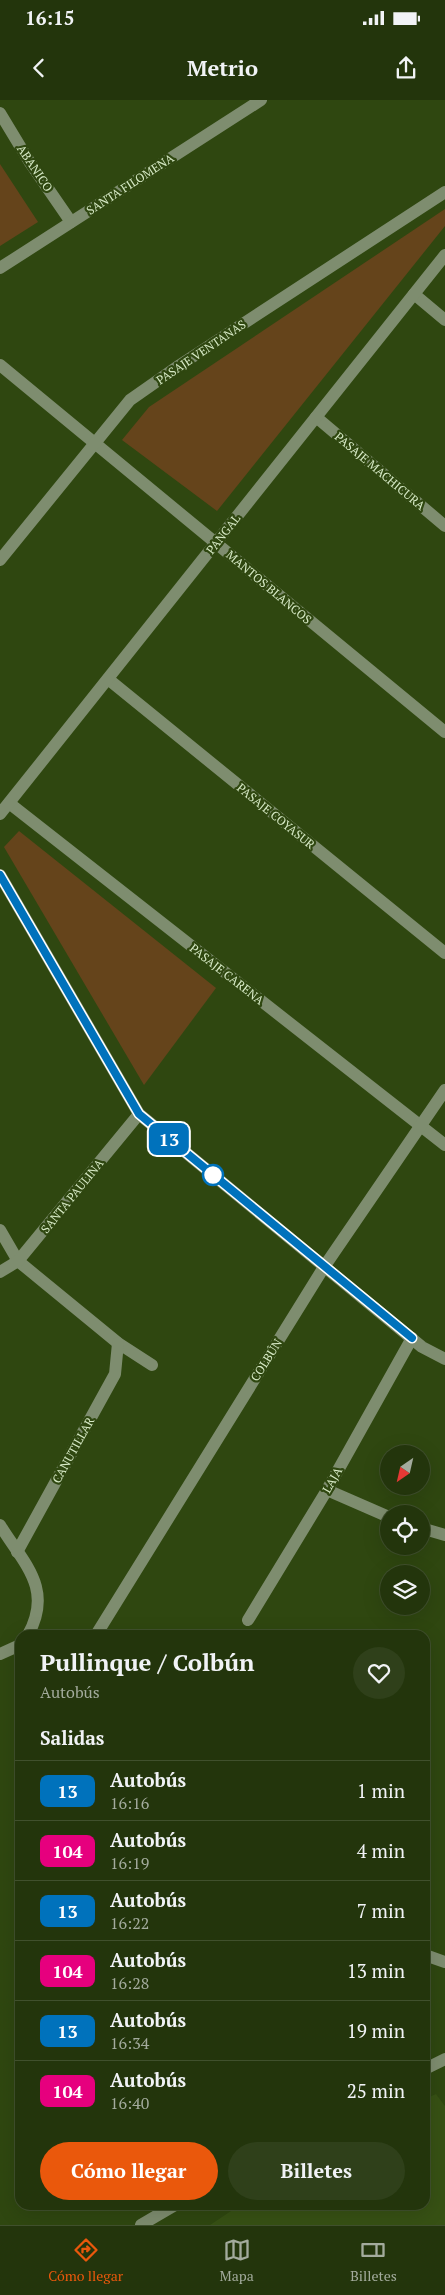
<!DOCTYPE html>
<html lang="es">
<head>
<meta charset="utf-8">
<style>
	body { margin:0; font-family:"PT Serif",serif; background:#2f401a; color:#f1f3f6; height:100vh; display:flex; flex-direction:column; font-size:19px; white-space:nowrap }
	* { box-sizing:border-box; margin:0 }
	p { font-size:16px; color:#a3ab9d }
	.icon { flex:none; width:28px; height:28px; fill:none; stroke:currentColor; stroke-width:2; stroke-linecap:round; stroke-linejoin:round }
	.map { position:relative; flex:1; overflow:hidden }
	.side { position:absolute; left:15px; top:1530px; width:415px; height:580px; display:flex; flex-direction:column; background:#23350c; border-radius:15px; box-shadow:0 5px 20px #0002,0 0 0 1px #40502d }
	.side>* { flex:none }
	.badge { padding:0 10px; border-radius:8px; font-size:18px; line-height:32px }
	.needle { width:32px; rotate:214deg }
	.fabs { position:absolute; left:380px; top:1345px; display:grid; gap:10px }
	.fabs a { display:grid; place-items:center; width:50px; height:50px; border-radius:50%; background:#23350c; box-shadow:0 5px 20px #0002,0 0 0 1px #40502d; font-size:25px }
	.map>.badge { position:absolute; translate:-50% -50%; box-shadow:0 0 0 2px #fff }
	h2 { padding:0 25px; font-size:19px; line-height:45px }
	.round { display:grid; place-items:center; flex:none; width:52px; height:52px; border-radius:26px; background:#2f401a }
	.overview { display:flex; align-items:center; justify-content:space-between; height:85px; padding:0 25px }
	h1 { font-size:24px; font-weight:700; line-height:38px }
	.primary-button { display:flex; gap:10px; margin-top:auto; padding:10px 25px }
	.primary-button a { flex:1; height:58px; border-radius:30px; background:#ea580c; color:#fff; font-size:20px; font-weight:700; line-height:58px; text-align:center }
	.primary-button a+a { background:#2f401a; color:#f1f3f6 }
	ul { padding:0; list-style:none }
	li { display:flex; align-items:center; gap:15px; height:60px; padding:0 25px; border-top:1px solid #40502d }
	li div { flex:1 }
	li b { display:block; font-size:19px }
	li em { font-style:normal }
	li .badge { min-width:55px; font-weight:700; text-align:center }
	.status { display:flex; justify-content:space-between; align-items:center; height:35px; padding:0 25px; background:#23350c; direction:ltr }
	.status svg { height:14px; fill:currentColor }
	header { display:flex; justify-content:space-between; align-items:center; height:65px; padding:0 25px; background:#23350c; font-size:22px; font-weight:700 }
	.dock { display:flex; justify-content:space-around; align-items:center; height:70px; border-top:1px solid #40502d; background:#23350c; font-size:14px; color:#a3ab9d }
	.dock a { display:grid; justify-items:center; gap:2px }
	.dock .selected { color:#ea580c }
	.map>svg:first-child { display:block }
</style>
</head>
<body>
<div class="status"><b>16:15</b><svg viewBox="0 0 49 12"><path d="M0 12V9h3v3zM5 12V6h3v6zM10 12V3h3v9zM15 12V0h3v12zM26 1h20v11H26zM47 4h2v5h-2z"/></svg></div>
<header><svg class="icon" aria-label="back" viewBox="0 0 24 24"><path d="M15 5l-7 7 7 7"/></svg>Metrio<svg class="icon" aria-label="share" viewBox="0 0 24 24"><path d="M12 15V3M7 8l5-5 5 5M5 13v7h14v-7"/></svg></header>
<div class="map">
<svg width="445" height="2125" viewBox="0 0 445 2125">
	<rect width="100%" height="100%" fill="#2f4710"/>
	<path fill="#375114" d="M436,1994L445,2006V2125H210L240,2105H425V1999Z"/>
	<g fill="#65441b">
		<path d="M0,64L38,122L0,146Z"/>
		<path d="M445,109V126L217,411L122,340L149,307Z"/>
		<path d="M19,731L216,888L144,985L4,747Z"/>
	</g>
	<g fill="none" stroke-linecap="round" stroke-linejoin="round">
		<g stroke="#7e8d6f" stroke-width="12">
			<path d="M0,13L29,61L71,122"/>
			<path d="M0,168L261,0"/>
			<path d="M414,194L445,220"/>
			<path d="M0,265L445,632"/>
			<path d="M316,317L445,426"/>
			<path d="M0,460L130,300L180,265L445,92"/>
			<path d="M108,579L445,853"/>
			<path d="M9,703L445,1045"/>
			<path d="M0,714L445,155"/>
			<path d="M0,775L139,1014L422,1247L445,1259"/>
			<path d="M0,1130L18,1161L118,1243L152,1265"/>
			<path d="M0,1172L18,1161L139,1014"/>
			<path d="M327,1390L389,1417"/>
			<path d="M0,1425C23,1463 54,1488 28,1535"/>
			<path d="M421,1428L445,1435"/>
			<path d="M17,1452L115,1274L118,1243"/>
			<path d="M248,1520L327,1390L412,1238"/>
			<path d="M96,1535L324,1167L445,990"/>
			<path d="M0,1554L20,1545"/>
			<path d="M425,1855L445,1862"/>
			<path d="M425,1969L445,1959"/>
			<path d="M141,2125L175,2105"/>
		</g>
	</g>
	<g fill="none" stroke-linecap="round" stroke-linejoin="round">
		<g stroke="#fff" stroke-width="11">
			<path id="line" d="M0,775L139,1014L412,1238"/>
		</g>
		<use href="#line" stroke="#0072bc" stroke-width="8"/>
	</g>
	<circle fill="#fff" stroke="#0072bc" stroke-width="2.5" cx="213" cy="1075" r="10"/>
	<g text-anchor="middle" dominant-baseline="central" stroke-width="4.5" stroke-linejoin="round" paint-order="stroke">
		<g font-size="12" fill="#d7eac6" stroke="#2f4710">
			<text transform="translate(35 68) rotate(56)">ABANICO</text>
			<text transform="translate(130 84) rotate(-33)">SANTA FILOMENA</text>
			<text transform="translate(201 252) rotate(-34)">PASAJE VENTANAS</text>
			<text transform="translate(380 371) rotate(40)">PASAJE MACHICURA</text>
			<text transform="translate(223 434) rotate(-52)">PANGAL</text>
			<text transform="translate(269 487) rotate(40)">MANTOS BLANCOS</text>
			<text transform="translate(276 716) rotate(39)">PASAJE COYASUR</text>
			<text transform="translate(227 874) rotate(38)">PASAJE CARENA</text>
			<text transform="translate(72 1096) rotate(-51)">SANTA PAULINA</text>
			<text transform="translate(266 1260) rotate(-58)">COLBÚN</text>
			<text transform="translate(73 1350) rotate(-61)">CANUTILLAR</text>
			<text transform="translate(332 1380) rotate(-60)">LAJA</text>
		</g>
	</g>
</svg>
<div class="fabs">
<a><svg class="needle" viewBox="-14 -14 28 28"><path d="M0-13l5 13h-10z" fill="#e53935"/><path d="M0 13l5-13h-10z" fill="#a3ab9d"/></svg></a>
<a><svg class="icon" aria-label="locate" viewBox="0 0 24 24"><circle cx="12" cy="12" r="6"/><path d="M12 2v4M12 18v4M2 12h4M18 12h4"/></svg></a>
<a><svg class="icon" aria-label="layers" viewBox="0 0 24 24"><path d="M12 4l9 5-9 5-9-5zM3 14l9 5 9-5"/></svg></a>
</div>
<b class="badge" style="left:169px;top:1039px;background:#0072bc;color:#fff">13</b>
<section class="side">
<div class="overview"><div><h1>Pullinque / Colbún</h1><p>Autobús</p></div><a class="round"><svg class="icon" aria-label="heart" viewBox="0 0 24 24"><path d="M12 20l-8-8c-3-5 5-10 8-4 3-6 11-1 8 4z"/></svg></a></div>
<h2>Salidas</h2>
<ul>
<li><span class="badge" style="background:#0072bc;color:#fff">13</span><div><b>Autobús</b><p>16:16</p></div><em>1 min</em></li>
<li><span class="badge" style="background:#e6007e;color:#fff">104</span><div><b>Autobús</b><p>16:19</p></div><em>4 min</em></li>
<li><span class="badge" style="background:#0072bc;color:#fff">13</span><div><b>Autobús</b><p>16:22</p></div><em>7 min</em></li>
<li><span class="badge" style="background:#e6007e;color:#fff">104</span><div><b>Autobús</b><p>16:28</p></div><em>13 min</em></li>
<li><span class="badge" style="background:#0072bc;color:#fff">13</span><div><b>Autobús</b><p>16:34</p></div><em>19 min</em></li>
<li><span class="badge" style="background:#e6007e;color:#fff">104</span><div><b>Autobús</b><p>16:40</p></div><em>25 min</em></li>
</ul>
<div class="primary-button"><a>Cómo llegar</a><a>Billetes</a></div>
</section>
</div>
<nav class="dock">
<a class="selected"><svg class="icon" aria-label="directions" viewBox="0 0 24 24"><path d="M12 3l9 9-9 9-9-9zM9 14v-3h6M13 9l2 2-2 2"/></svg>Cómo llegar</a>
<a><svg class="icon" aria-label="map" viewBox="0 0 24 24"><path d="M3 6l6-2 6 2 6-2v14l-6 2-6-2-6 2zM9 4v14M15 6v14"/></svg>Mapa</a>
<a><svg class="icon" aria-label="tickets" viewBox="0 0 24 24"><path d="M3 7h18v10H3zM15 7v10"/></svg>Billetes</a>
</nav>
</body>
</html>
